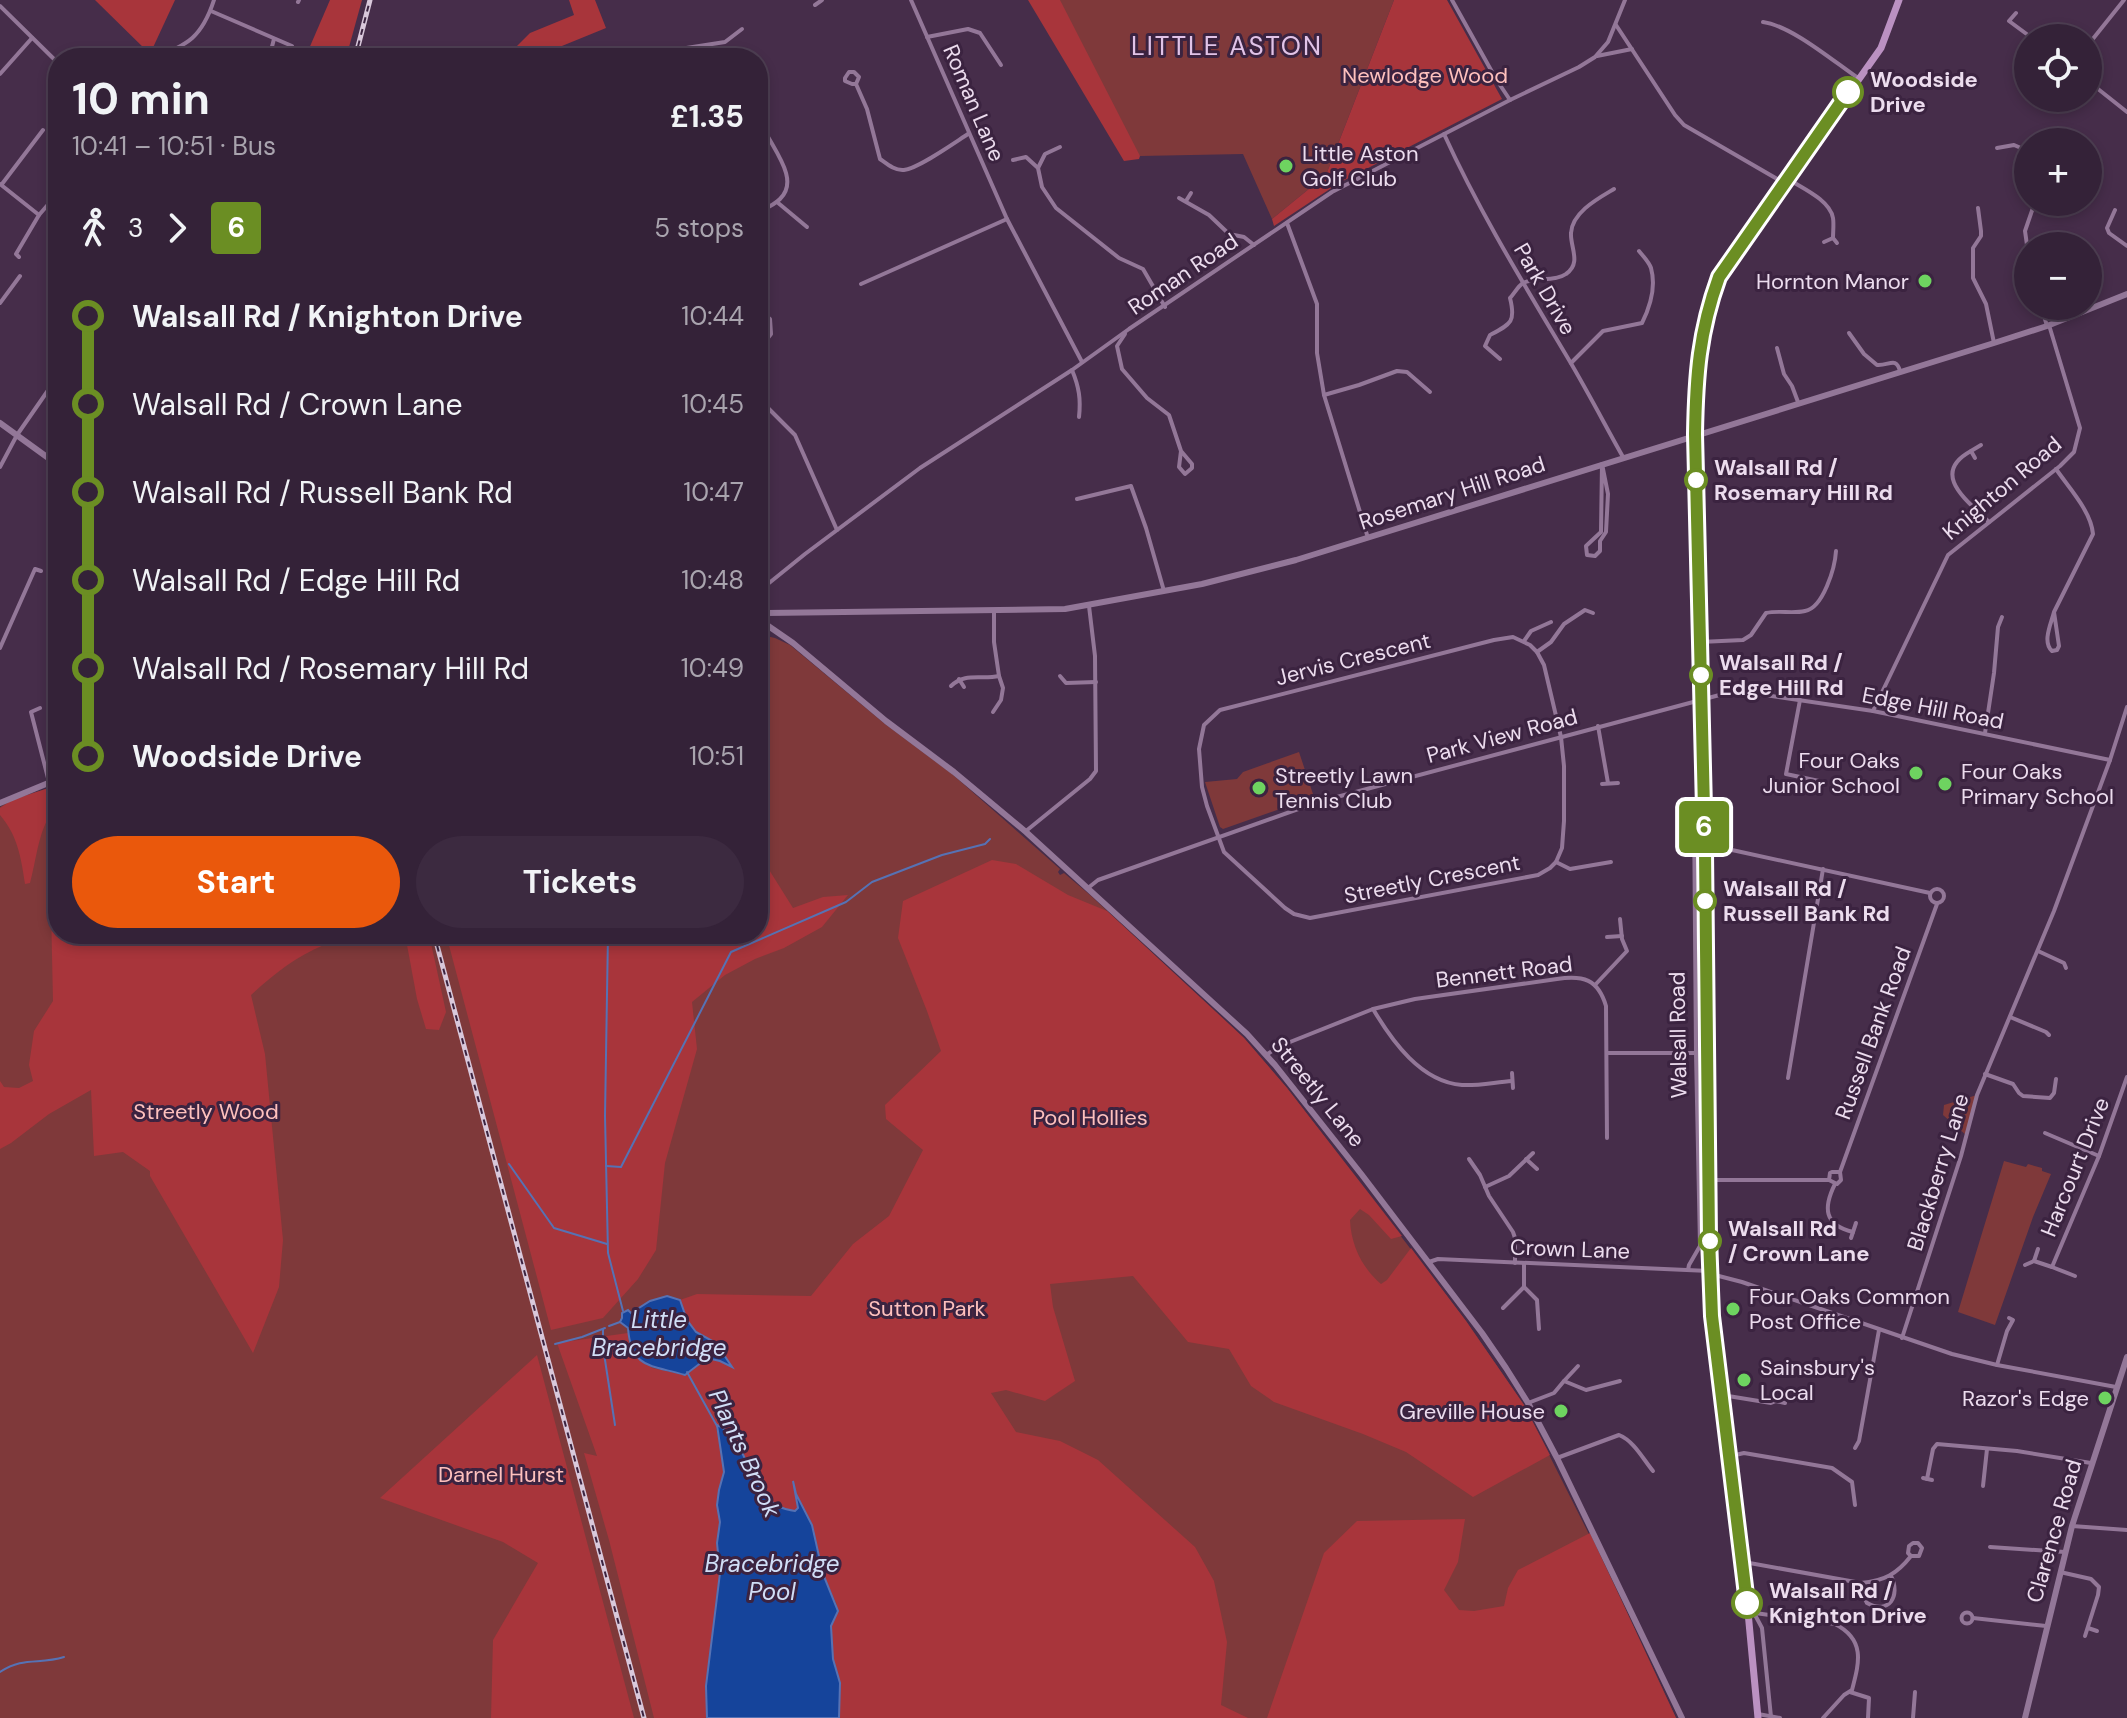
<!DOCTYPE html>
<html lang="en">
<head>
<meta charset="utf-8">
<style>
	body { margin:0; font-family:"DM Sans",sans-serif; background:#3c2a40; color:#f1f3f6; height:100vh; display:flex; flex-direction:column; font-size:30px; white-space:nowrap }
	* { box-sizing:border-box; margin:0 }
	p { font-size:26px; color:#a9a4ae }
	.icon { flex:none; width:44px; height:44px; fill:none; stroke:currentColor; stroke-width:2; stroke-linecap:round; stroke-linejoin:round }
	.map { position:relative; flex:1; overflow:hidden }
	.sheet { position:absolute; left:48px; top:48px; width:720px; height:896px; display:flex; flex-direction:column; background:#342238; border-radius:32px; box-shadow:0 4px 12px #0003,0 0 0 2px #4e3f53 }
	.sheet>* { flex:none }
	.badge { padding:0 16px; border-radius:6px; font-size:28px; line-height:52px }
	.fabs { position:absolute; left:2014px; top:24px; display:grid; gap:16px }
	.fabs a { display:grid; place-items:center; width:88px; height:88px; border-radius:50%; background:#342238; box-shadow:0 4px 12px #0003,0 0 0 2px #4e3f53; font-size:40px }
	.map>.badge { position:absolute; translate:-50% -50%; box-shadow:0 0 0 4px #fff }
	.legs { display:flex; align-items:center; gap:12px; height:88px; padding:0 24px; font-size:26px }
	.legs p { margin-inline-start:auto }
	.head { display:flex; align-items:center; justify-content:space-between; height:136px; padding:0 24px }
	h1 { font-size:44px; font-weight:700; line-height:60px }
	.primary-button { display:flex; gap:16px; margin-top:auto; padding:16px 24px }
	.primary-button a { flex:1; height:92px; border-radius:48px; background:#ea580c; color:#fff; font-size:32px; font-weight:700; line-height:92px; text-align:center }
	.primary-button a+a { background:#3c2a40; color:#f1f3f6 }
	ul { padding:0 24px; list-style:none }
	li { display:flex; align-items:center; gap:28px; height:88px; font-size:30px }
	li i { display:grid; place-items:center; width:12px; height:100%; margin:0 10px; background:currentColor }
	li i::after { content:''; width:20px; height:20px; margin:-10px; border:6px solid; border-radius:50%; background:#342238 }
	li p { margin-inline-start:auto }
	li:first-child i { background:linear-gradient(#0000 50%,currentColor 0) }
	li:last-child i { background:linear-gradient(currentColor 50%,#0000 0) }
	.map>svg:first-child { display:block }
</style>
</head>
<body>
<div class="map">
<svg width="2127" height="1718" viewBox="0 0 2127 1718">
	<rect width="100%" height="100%" fill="#462d4a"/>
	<g fill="#7f393a">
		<path d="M1029,0H1394L1326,175L1272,219L1243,154L1140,156L1113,138Z"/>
		<path d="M758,634L775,638L790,645L885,724L952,774L1060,869L1058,872L1060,875L1064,873L1090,895L1244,1038L1287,1088L1466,1321L1524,1405L1613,1582L1676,1718H0V807L12,800L58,785V934H758Z"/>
		<path d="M1299,752L1314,797L1223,829L1220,827L1205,782L1237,779L1243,772Z"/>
		<path d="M1977,1095L1966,1135L1943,1115L1944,1105Z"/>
		<path d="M2004,1161L2026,1167L2028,1164L2042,1168V1171L2051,1174L2033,1217L1995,1325L1958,1312Z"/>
	</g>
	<g fill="#a8353b">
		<path d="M95,0H175L150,54Z"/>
		<path d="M330,0H362L346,58H305Z"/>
		<path d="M569,0H595L606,28L557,48L550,58H505L530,33L574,15Z"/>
		<path d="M1028,0H1060L1140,156L1139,159L1124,161Z"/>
		<path d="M1394,0H1447L1502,99L1339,183L1274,226L1272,219L1326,175Z"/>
		<path d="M58,785V934H330L324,945C295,957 274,974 251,995L265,1054L283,1240L279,1287L253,1353L150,1176V1171L123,1152L94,1156L91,1090L49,1114L11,1143L0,1149V1081L4,1087L19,1088L33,1081L29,1065L34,1031L53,1001L49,817C38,835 36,861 30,883L25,884C21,858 18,836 0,815V808L12,800Z"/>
		<path d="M758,852L793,908L823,897L848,895L822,927L784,948L755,959L725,975L692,1002L697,1049L665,1163L656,1250L638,1279L603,1318L551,1330L446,934H758Z"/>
		<path d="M992,860L1016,864L1068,895L1107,911L1244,1038L1287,1088L1402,1236L1391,1239L1369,1215L1360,1209L1350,1220C1351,1245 1362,1268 1381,1284L1387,1280L1411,1248L1466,1321L1524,1405L1550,1455L1473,1497L1406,1452L1363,1434L1274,1402L1251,1386L1229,1349L1188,1342L1133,1276L1050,1284L1053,1307L1075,1381L1045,1401L1006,1390L991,1393L1016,1432L1060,1441L1098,1460L1195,1547L1214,1581L1227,1642L1221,1705L1248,1718H839L840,1683L833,1659L831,1626L837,1605L823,1574L812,1525L796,1495L798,1508L795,1511C760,1508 752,1467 736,1443C732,1436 723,1433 716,1428L722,1450L724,1472L719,1490L717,1505L720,1522L717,1543L720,1573L706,1686L707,1718H654L609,1540L584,1453L597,1456L557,1343L628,1333L629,1345L652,1368L685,1375L707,1358L720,1361L732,1367L716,1343L696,1332L687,1320L680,1300L697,1294L811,1296L853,1244L889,1216L923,1150L886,1119L885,1105L941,1051L927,1011L898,938L903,901Z"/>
		<path d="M405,934H429L446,1012L439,1030L426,1029L417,999Z"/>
		<path d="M537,1355L634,1718H491L493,1640L538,1563L503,1542L380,1498Z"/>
		<path d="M1465,1519L1458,1562L1444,1590L1459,1610L1474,1611L1504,1606L1508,1588L1518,1570L1590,1533L1676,1718H1267L1324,1553L1357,1521Z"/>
	</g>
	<g fill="#15449b" stroke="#5672b4" stroke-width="2">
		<path d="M667,1296L680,1300L687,1320L696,1332L716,1343L732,1367L720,1361L707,1358L685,1375C653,1365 631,1370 628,1328L620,1322L622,1318V1313L628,1310L631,1313L650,1301Z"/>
		<path d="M717,1425C752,1439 747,1507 795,1511L798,1508L793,1481L796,1494L812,1525L823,1574L838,1611L831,1626L833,1659L840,1683L839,1718H707L706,1686L720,1573L717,1543L720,1522L717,1505L719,1490L724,1472Z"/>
	</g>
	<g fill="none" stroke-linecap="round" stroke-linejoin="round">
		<g stroke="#5672b4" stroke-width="2">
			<path d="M608,934L605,1116L608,1253L623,1311"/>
			<path d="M509,1164L554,1228L607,1244"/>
			<path d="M606,1166L621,1167L731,952L846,902L872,882L942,855L985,844L990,839"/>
			<path d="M609,1326L620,1322"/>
			<path d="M603,1329V1347L615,1425"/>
			<path d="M555,1344L582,1337L605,1328"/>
			<path d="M687,1372L717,1426"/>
			<path d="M0,1672C24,1656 39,1665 64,1657"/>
		</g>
		<g stroke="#937798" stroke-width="4">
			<path d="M911,0L1007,219L1082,362"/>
			<path d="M1452,0L1496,79L1510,100"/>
			<path d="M298,2L299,0"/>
			<path d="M815,5L822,0"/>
			<path d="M0,6L58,63"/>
			<path d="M211,11L292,46"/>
			<path d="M2016,13L2009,21L2032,38"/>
			<path d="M1763,22C1792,26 1833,61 1858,78"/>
			<path d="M1616,25L1675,115L1684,125L1784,183"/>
			<path d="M927,37L968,29L980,33L1001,65"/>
			<path d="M2088,45L2124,0"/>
			<path d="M1597,56L1632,49"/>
			<path d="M154,58C188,45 202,37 214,0"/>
			<path d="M269,58L274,39"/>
			<path d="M642,58L667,51L725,42L742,29"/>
			<path d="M0,74L32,38"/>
			<path d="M2088,81L2127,112"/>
			<path d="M856,84H852L845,81V78L849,72H854L859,77L856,84L867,109L880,159C887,164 895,171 904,170C919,168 954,143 968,134"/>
			<path d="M1444,134C1480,213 1525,286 1569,360C1588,392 1605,425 1623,457"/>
			<path d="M1997,148L2014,145L2028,151"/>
			<path d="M1013,160L1026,157L1038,168L1042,187L1056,208L1119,258L1143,269L1165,307"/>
			<path d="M1038,168L1045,154L1060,147"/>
			<path d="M1788,179C1802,188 1830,200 1833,218C1834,224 1833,232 1833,238L1837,243"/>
			<path d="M0,184L39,215L16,254L19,257"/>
			<path d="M2,184L43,130"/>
			<path d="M1179,198L1209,215L1229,234L1244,237L1254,245"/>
			<path d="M1186,201L1191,193"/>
			<path d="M777,202L807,227"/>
			<path d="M1978,208L1981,231V236L1973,248V278L1986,304L1994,343"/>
			<path d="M2115,210L2107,228L2109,233L2127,246"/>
			<path d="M758,212C765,209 774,205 780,199C804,176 762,139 758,113"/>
			<path d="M39,215L58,193"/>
			<path d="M1287,223L1317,304V353L1324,395L1368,538"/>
			<path d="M1824,242L1833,238"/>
			<path d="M2028,252L2025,231L2035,202"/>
			<path d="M861,284L1007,219"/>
			<path d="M0,303L20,276"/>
			<path d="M2041,306L2047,326"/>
			<path d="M758,309L770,319L771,334L758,351"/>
			<path d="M1849,333L1864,354L1877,365C1889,366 1896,356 1900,371"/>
			<path d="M1125,334L1117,346L1122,369L1147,398L1169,415L1181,451L1192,464V468L1185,474L1179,467L1181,451"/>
			<path d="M1777,348L1784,374L1792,386L1798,402"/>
			<path d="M1500,359L1485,346L1490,335C1511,324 1516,322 1510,298C1514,294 1518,286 1523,283C1535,277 1555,282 1566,274C1582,263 1570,247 1571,233C1572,212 1599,198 1614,189"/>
			<path d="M1571,363L1603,331L1642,323C1650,307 1656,286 1651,268C1649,262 1643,256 1639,251"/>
			<path d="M1072,370C1079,387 1081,399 1079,417"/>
			<path d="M1324,395L1359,385L1397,371L1407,372L1430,392"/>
			<path d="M758,403L764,404L795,435L837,530"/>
			<path d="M1971,451C1929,474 1968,501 1989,522"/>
			<path d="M1975,458L1971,451L1981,445"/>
			<path d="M1602,464L1608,494L1606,532L1600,541V551L1595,556L1587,555L1586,546L1601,532Z"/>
			<path d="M0,467L17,435L58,376"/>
			<path d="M1077,499L1131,486L1146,528L1164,591"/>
			<path d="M758,592L805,554L920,468L1072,370L1129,329L1332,192L1510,100L1579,67L1595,57L1608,42L1625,0"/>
			<path d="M2054,612C2051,624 2042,642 2052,651L2057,650L2059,646L2054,612L2093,534C2091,511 2069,488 2056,469"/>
			<path d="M1513,637L1530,645L1537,652L1544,665L1561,737L1564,766V821L1562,848L1556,862L1550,868L1538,875L1310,918L1294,914L1285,908L1224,852L1207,806L1202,787L1199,749L1204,725L1220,710L1494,640Z"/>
			<path d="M1524,641L1531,631L1551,622"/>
			<path d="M1700,642L1743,640L1751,635L1766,613C1779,610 1792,614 1805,611C1823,608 1835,568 1836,551"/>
			<path d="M0,648L35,569L41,571"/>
			<path d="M1537,652L1551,642L1564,624L1585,610L1593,613"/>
			<path d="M1060,676L1066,683L1096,682"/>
			<path d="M959,679L964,687"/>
			<path d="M951,686C965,672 981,680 999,676"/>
			<path d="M1800,700L1786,774L1819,781"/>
			<path d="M40,708L31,712L49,782"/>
			<path d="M1873,711L1948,555L2060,466L2074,452L2080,428L2049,325"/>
			<path d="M993,712L1001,700L1003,688L999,676L994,642V611"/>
			<path d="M1598,726L1608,783"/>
			<path d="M1985,733L1994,673L1998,627L2002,617"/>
			<path d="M1602,784L1618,783"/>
			<path d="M1026,831L1090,779L1096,771L1095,656L1089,606"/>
			<path d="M1705,851L1732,850L1930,893"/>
			<path d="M1556,862L1570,869L1611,862"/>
			<path d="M1088,888L1098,880L1318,802L1727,693H1751L1873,711L2110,760"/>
			<circle cx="1937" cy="896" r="7"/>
			<path d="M1607,937L1622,936"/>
			<path d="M2038,951L2064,963L2066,968"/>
			<path d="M1595,985L1627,951L1622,939L1620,919"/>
			<path d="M1373,1009C1392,1041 1421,1082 1462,1085C1478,1086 1496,1082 1512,1081"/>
			<path d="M2010,1017L2046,1032L2049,1035"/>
			<path d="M1607,1053H1696"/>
			<path d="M1266,1055L1280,1046L1373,1009L1415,999L1557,979C1583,975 1598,979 1606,1006L1607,1138"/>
			<path d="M1512,1073L1513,1088"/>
			<path d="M1985,1074L2013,1084L2019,1093L2023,1096L2050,1098L2054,1093L2056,1079"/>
			<path d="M1788,1078L1823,869"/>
			<path d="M2045,1133L2099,1156"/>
			<path d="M1469,1159L1480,1175L1489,1196L1513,1232L1515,1238V1263"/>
			<path d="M1526,1159L1537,1169"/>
			<path d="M1840,1172L1937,904"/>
			<path d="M1709,1180H1829L1837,1184L1841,1180L1840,1172H1832L1830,1173L1829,1180"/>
			<path d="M1835,1184C1823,1208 1824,1225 1853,1232"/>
			<path d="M1485,1187L1509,1176L1533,1153"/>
			<path d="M1851,1238L1856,1223"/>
			<path d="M2034,1261L2038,1249"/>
			<path d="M1429,1262L1438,1259L1709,1271"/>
			<path d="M2025,1265L2034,1261L2052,1267L2099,1156L2127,1077"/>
			<path d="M2052,1267L2075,1276"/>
			<path d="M1688,1270L1689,1265L1700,1246L1696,1053L1694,807L1697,804H1701"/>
			<path d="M1711,1274L1742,1282L1952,1354L1997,1365L2116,1387"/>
			<path d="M1524,1287L1537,1300L1539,1329"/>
			<path d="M1503,1308L1524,1287V1263"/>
			<path d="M1902,1338L1961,1156L1977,1095L2054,911L2110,760L2127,707"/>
			<path d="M1997,1365L2007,1331L2013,1320L2009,1318"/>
			<path d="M1564,1381L1578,1366"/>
			<path d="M1722,1395L1771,1403L1776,1401L1785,1403"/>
			<path d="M1528,1403L1554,1393L1564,1381L1586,1390L1620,1381"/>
			<path d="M1855,1448L1859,1441L1879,1330"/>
			<path d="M1731,1456L1744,1453L1832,1468L1852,1482L1855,1505"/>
			<path d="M1557,1458L1619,1435C1634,1441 1643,1459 1653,1471"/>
			<path d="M1923,1478L1932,1480"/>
			<path d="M1927,1479L1933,1449L1937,1444L2017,1451L2091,1463"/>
			<path d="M1983,1486L1987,1449"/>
			<path d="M2072,1526L2127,1530"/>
			<path d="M1990,1547L2065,1552"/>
			<path d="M1744,1562L1861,1583C1884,1581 1897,1574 1911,1556H1919L1922,1548L1918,1543H1913L1909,1546L1908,1553L1911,1556"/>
			<path d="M2060,1572L2091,1579L2099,1587L2098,1595L2085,1636"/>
			<path d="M1861,1583L1862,1593L1867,1603C1889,1615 1901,1596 1891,1576"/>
			<path d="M1748,1612L1835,1624C1866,1640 1859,1663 1852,1690L1844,1695L1823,1718"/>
			<circle cx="1967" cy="1618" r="5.5"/>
			<path d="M1754,1613L1762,1628L1771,1717"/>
			<path d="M1973,1618L2046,1626"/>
			<path d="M2088,1628L2097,1631"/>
			<path d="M1850,1692L1869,1698L1868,1718"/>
			<path d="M1758,1714L1780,1718"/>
			<path d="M1913,1718L1915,1692"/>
		</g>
		<g stroke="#937798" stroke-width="6">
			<path d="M0,423L58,465"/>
			<path d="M758,603L764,609L767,616"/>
			<path d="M766,613L1065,609L1202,584L1296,560L1994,343L2047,326L2127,294"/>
			<path d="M764,623L793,643L886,721L954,772L1026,832L1247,1034L1275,1065L1362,1175L1482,1333L1506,1368L1528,1403L1557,1458L1682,1718"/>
			<path d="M0,803L58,779"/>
			<path d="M2025,1718L2072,1526L2127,1357"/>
		</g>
		<path stroke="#bb91c2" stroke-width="7" d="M1758,1718L1748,1612L1712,1316L1695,434C1696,375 1699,334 1719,277L1881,48L1899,0"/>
		<g stroke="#d9c8db" stroke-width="5">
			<g id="rail">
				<path d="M355,58L370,0"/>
				<path d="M434,934L644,1718"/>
			</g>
		</g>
		<use href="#rail" stroke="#3b2340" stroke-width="2" stroke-dasharray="6" stroke-linecap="butt"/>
	</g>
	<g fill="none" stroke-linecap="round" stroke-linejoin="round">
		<g stroke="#fff" stroke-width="18">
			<path id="line-1" d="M1747,1603L1712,1316L1709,1238L1705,851L1695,434C1696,376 1699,332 1719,277L1848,92"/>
		</g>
		<use href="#line-1" stroke="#6b8e23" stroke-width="12"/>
	</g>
	<g fill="#fff" stroke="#6b8e23" stroke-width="4">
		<circle cx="1848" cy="92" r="14"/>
		<circle cx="1696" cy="480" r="10"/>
		<circle cx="1701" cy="675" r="10"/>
		<circle cx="1705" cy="901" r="10"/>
		<circle cx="1710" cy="1241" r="10"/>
		<circle cx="1747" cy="1603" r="14"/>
	</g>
	<g fill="#6ed360" stroke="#3b2340" stroke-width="3">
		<circle cx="1286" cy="166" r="8"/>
		<circle cx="1925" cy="281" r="8"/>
		<circle cx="1916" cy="773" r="8"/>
		<circle cx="1945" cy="784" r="8"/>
		<circle cx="1259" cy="788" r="8"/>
		<circle cx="1733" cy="1309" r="8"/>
		<circle cx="1744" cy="1380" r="8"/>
		<circle cx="2105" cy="1398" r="8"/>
		<circle cx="1561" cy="1411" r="8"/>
	</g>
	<g text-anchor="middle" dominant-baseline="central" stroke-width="6" stroke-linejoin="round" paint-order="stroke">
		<g font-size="22" fill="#fec0bd" stroke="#3b2340">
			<text x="1425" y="75">Newlodge Wood</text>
			<text x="206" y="1111">Streetly Wood</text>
			<text x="1090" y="1117">Pool Hollies</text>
			<text x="927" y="1308">Sutton Park</text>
			<text x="501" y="1474">Darnel Hurst</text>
		</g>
		<g font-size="22" font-weight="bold" fill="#ecdcee" stroke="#3b2340" text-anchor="start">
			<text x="1870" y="79">Woodside<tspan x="1870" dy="25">Drive</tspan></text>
			<text x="1714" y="467">Walsall Rd /<tspan x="1714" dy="25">Rosemary Hill Rd</tspan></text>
			<text x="1719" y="662">Walsall Rd /<tspan x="1719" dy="25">Edge Hill Rd</tspan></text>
			<text x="1723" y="888">Walsall Rd /<tspan x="1723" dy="25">Russell Bank Rd</tspan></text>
			<text x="1728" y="1228">Walsall Rd<tspan x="1728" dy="25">/ Crown Lane</tspan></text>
			<text x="1769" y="1590">Walsall Rd /<tspan x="1769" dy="25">Knighton Drive</tspan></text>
		</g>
		<g font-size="22" fill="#ecdcee" stroke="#3b2340">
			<text transform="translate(974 103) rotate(67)">Roman Lane</text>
			<text transform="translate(1183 274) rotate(-34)">Roman Road</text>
			<text transform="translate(1545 289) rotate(60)">Park Drive</text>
			<text transform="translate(2002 488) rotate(-40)">Knighton Road</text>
			<text transform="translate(1452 493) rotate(-18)">Rosemary Hill Road</text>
			<text transform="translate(1353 659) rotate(-14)">Jervis Crescent</text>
			<text transform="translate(1933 708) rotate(11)">Edge Hill Road</text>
			<text transform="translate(1502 736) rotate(-15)">Park View Road</text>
			<text transform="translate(1432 879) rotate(-11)">Streetly Crescent</text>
			<text transform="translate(1504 972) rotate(-7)">Bennett Road</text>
			<text transform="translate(1873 1033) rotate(-70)">Russell Bank Road</text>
			<text transform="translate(1678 1035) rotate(-91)">Walsall Road</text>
			<text transform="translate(1318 1092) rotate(51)">Streetly Lane</text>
			<text transform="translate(2075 1167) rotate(-68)">Harcourt Drive</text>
			<text transform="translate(1938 1172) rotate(-73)">Blackberry Lane</text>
			<text transform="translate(1570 1249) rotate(2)">Crown Lane</text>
			<text transform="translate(2054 1531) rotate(-74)">Clarence Road</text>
		</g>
		<g font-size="22" fill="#ecdcee" stroke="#3b2340" text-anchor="start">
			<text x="1302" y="153">Little Aston<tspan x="1302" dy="25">Golf Club</tspan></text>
			<text x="1909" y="281" text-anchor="end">Hornton Manor</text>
			<text x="1900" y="760" text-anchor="end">Four Oaks<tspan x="1900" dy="25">Junior School</tspan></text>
			<text x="1961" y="771">Four Oaks<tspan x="1961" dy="25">Primary School</tspan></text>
			<text x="1275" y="775">Streetly Lawn<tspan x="1275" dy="25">Tennis Club</tspan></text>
			<text x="1749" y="1296">Four Oaks Common<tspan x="1749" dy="25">Post Office</tspan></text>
			<text x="1760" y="1367">Sainsbury's<tspan x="1760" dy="25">Local</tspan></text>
			<text x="2089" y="1398" text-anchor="end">Razor's Edge</text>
			<text x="1545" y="1411" text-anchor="end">Greville House</text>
		</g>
		<g font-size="24" font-style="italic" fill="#d0def6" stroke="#3b2340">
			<text x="659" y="1319">Little<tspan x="659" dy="28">Bracebridge</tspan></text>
			<text transform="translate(745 1453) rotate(65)">Plants Brook</text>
			<text x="772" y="1563">Bracebridge<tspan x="772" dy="28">Pool</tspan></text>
		</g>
		<g font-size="26" letter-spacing="2" fill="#e1c3e7" stroke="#3b2340">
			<text x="1227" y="46">LITTLE ASTON</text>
		</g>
	</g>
</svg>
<div class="fabs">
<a><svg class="icon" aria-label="locate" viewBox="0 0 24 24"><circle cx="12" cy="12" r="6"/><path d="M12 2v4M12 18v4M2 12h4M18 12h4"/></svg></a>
<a>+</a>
<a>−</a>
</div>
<b class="badge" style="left:1704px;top:827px;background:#6b8e23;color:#fff">6</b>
<section class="sheet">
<div class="head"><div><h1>10 min</h1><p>10:41 – 10:51 · Bus</p></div><b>£1.35</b></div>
<div class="legs"><svg class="icon" aria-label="walk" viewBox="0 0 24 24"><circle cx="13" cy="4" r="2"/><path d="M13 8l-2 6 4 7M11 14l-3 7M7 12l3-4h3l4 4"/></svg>3<svg class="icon" aria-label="forward" viewBox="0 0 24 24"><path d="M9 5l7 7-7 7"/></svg><b class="badge" style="background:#6b8e23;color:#fff">6</b><p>5 stops</p></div>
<ul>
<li><i style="color:#6b8e23"></i><b>Walsall Rd / Knighton Drive</b><p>10:44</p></li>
<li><i style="color:#6b8e23"></i><span>Walsall Rd / Crown Lane</span><p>10:45</p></li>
<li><i style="color:#6b8e23"></i><span>Walsall Rd / Russell Bank Rd</span><p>10:47</p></li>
<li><i style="color:#6b8e23"></i><span>Walsall Rd / Edge Hill Rd</span><p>10:48</p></li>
<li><i style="color:#6b8e23"></i><span>Walsall Rd / Rosemary Hill Rd</span><p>10:49</p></li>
<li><i style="color:#6b8e23"></i><b>Woodside Drive</b><p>10:51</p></li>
</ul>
<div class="primary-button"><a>Start</a><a>Tickets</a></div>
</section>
</div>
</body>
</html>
